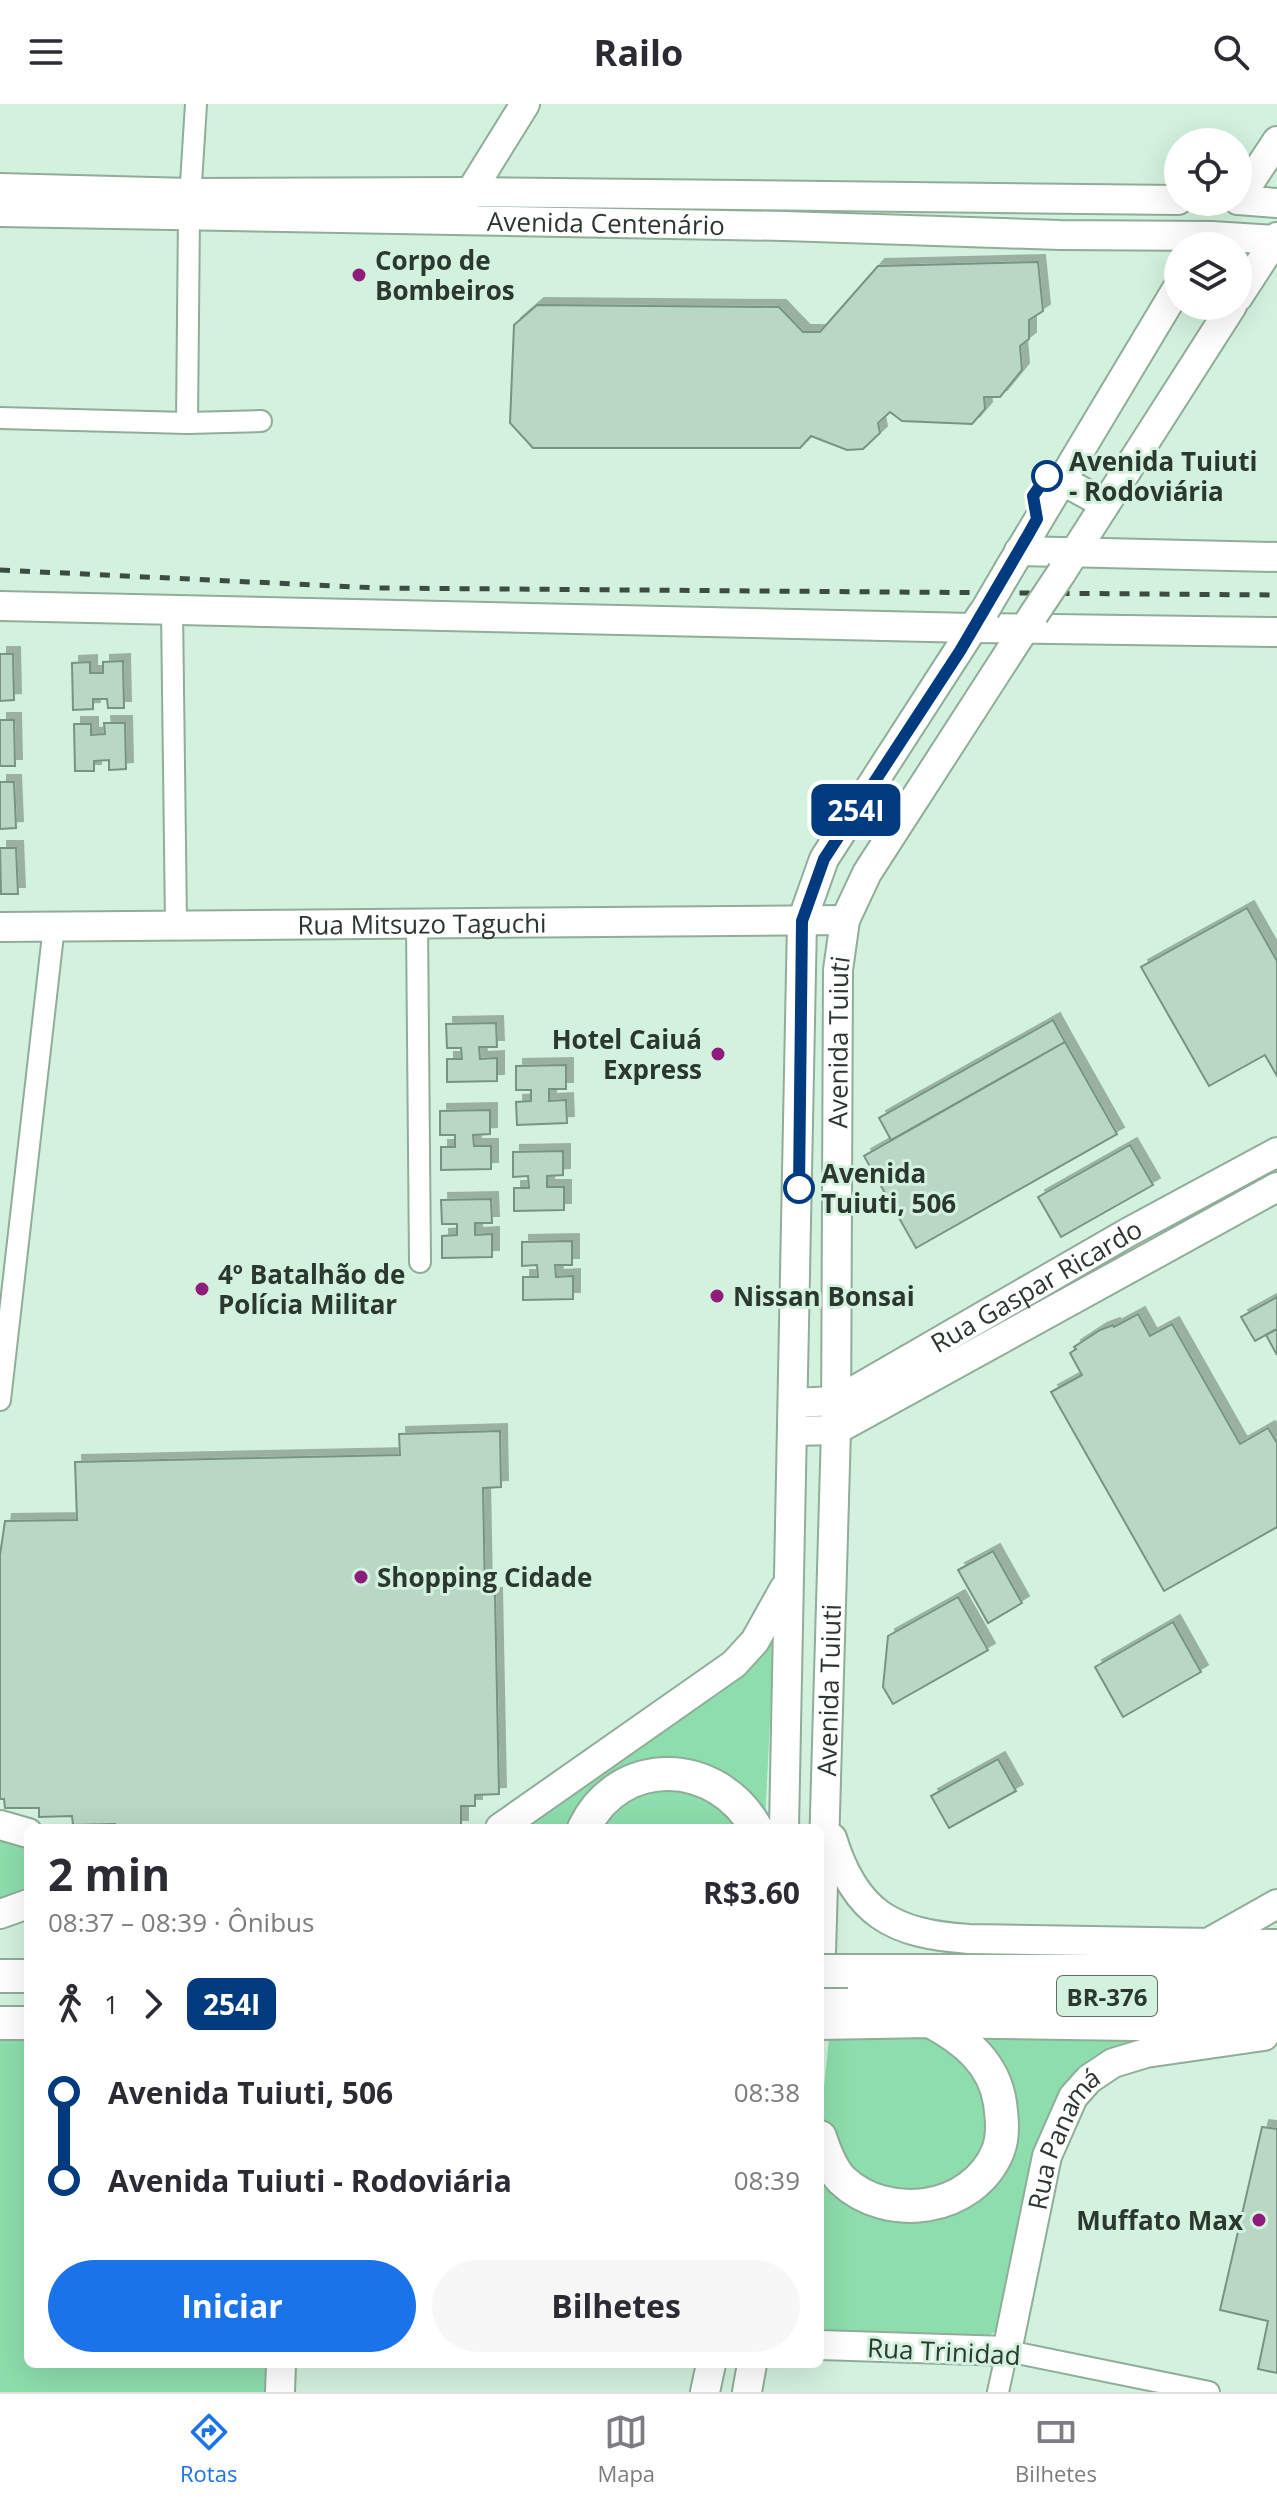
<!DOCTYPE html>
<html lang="pt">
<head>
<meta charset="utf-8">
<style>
	body { margin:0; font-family:"Open Sans",sans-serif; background:#f7f7f7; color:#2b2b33; height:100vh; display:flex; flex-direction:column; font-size:30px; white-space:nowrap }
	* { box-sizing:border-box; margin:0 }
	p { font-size:26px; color:#7c7c81 }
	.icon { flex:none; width:44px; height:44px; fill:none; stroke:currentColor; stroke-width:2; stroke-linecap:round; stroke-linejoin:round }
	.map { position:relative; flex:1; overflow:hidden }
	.details { position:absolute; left:24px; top:1720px; width:800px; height:544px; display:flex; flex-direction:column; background:#fff; border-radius:12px; box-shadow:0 8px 32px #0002 }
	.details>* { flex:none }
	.badge { padding:0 16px; border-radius:12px; font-size:28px; line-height:52px }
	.tools { position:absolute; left:1164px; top:24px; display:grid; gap:16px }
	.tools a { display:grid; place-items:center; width:88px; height:88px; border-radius:50%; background:#fff; box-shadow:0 8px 32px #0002; font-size:40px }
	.map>.badge { position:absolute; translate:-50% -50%; box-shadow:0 0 0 4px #fff }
	.legs { display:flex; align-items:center; gap:12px; height:88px; padding:0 24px; font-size:26px }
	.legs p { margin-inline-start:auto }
	.head { display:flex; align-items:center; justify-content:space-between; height:136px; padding:0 24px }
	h1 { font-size:44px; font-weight:700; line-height:60px }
	.action { display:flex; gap:16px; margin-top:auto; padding:16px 24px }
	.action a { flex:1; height:92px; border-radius:48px; background:#1a73e8; color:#fff; font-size:32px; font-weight:700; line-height:92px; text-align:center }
	.action a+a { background:#f7f7f7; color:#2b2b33 }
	ul { padding:0 24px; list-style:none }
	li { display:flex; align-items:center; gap:28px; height:88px; font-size:30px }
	li i { display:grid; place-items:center; width:12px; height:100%; margin:0 10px; background:currentColor }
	li i::after { content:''; width:20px; height:20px; margin:-10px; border:6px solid; border-radius:50%; background:#fff }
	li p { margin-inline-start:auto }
	li:first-child i { background:linear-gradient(#0000 50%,currentColor 0) }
	li:last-child i { background:linear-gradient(currentColor 50%,#0000 0) }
	header { display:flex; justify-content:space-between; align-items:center; height:104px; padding:0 24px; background:#fff; font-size:36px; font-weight:700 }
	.tab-bar { display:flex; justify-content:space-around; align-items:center; height:112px; border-top:2px solid #e1e1e2; background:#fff; font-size:22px; color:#7c7c81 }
	.tab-bar a { display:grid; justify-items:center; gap:4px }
	.tab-bar .on { color:#1a73e8 }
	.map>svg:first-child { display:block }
</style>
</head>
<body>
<header><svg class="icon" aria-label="menu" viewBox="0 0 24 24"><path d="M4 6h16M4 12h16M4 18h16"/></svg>Railo<svg class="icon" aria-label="search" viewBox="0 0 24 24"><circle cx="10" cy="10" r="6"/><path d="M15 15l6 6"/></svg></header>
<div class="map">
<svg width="1277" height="2288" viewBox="0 0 1277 2288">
	<defs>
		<filter id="shadow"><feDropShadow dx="7" dy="-7" stdDeviation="0" flood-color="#0004"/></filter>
	</defs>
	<rect width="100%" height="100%" fill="#d2f2dd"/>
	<g fill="#8ddeac">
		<path d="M774,1533L765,1720L699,1667L580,1704L567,1724H513L752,1556Z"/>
		<path d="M647,1684L711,1689L746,1724H595L615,1700Z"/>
		<path d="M0,1721L28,1729V1800L0,1810Z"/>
		<path d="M28,1921V2260H279V2288H0V1922Z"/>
		<path d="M830,1926L940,1934L971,1956L991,2021L982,2050L960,2075L938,2088L860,2083L826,2040L821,2011Z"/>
		<path d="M969,1927L1150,1934C1108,1945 1080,1965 1054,2000L999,2226L985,2233L820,2226V2064L881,2105L998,2064Z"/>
	</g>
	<g fill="#b9d8c4" stroke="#779481" stroke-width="2" filter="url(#shadow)">
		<path d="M1038,158L1043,207L1029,216V235L1020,242L1022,266L1000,293H984L985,305L972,320L902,317L890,308L878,319L880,329L863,345L847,346L811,332L800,344H533L510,319L514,221L537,201L779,203L803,228H820L878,162Z"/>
		<path d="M0,550H13L14,596L0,597Z"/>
		<path d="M123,557L124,604H108L107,595H93V605L73,606L72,559L90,558V569H103V558Z"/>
		<path d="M0,616H14L15,662H0Z"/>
		<path d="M104,619H125L126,665L109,666V656L94,657V667H75L74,620H91V631L105,630Z"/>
		<path d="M0,678H14L16,724L0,725Z"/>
		<path d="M0,744H16L18,790H1Z"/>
		<path d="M1247,804L1277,857V972L1265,951L1209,982L1141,863Z"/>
		<path d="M1053,916L1065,938L891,1036L879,1014Z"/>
		<path d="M496,919L497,943H479L480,955L497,954V977L447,978V955H462L461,944H447L446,920Z"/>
		<path d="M1065,938L1117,1030L916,1144L864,1052Z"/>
		<path d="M566,961V985H549V997L566,996L567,1019L517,1021L516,998L531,997V986H516V962Z"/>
		<path d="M490,1006V1030L473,1031L474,1042H491V1065L441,1066V1043H455V1031H440V1007Z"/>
		<path d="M1130,1041L1153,1081L1061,1133L1038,1093Z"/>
		<path d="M563,1047V1071L547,1072V1083H564V1106L514,1107V1084H529L528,1072L513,1073V1048Z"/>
		<path d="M491,1095L492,1119H475V1131L492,1130V1153L442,1154V1132L457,1131V1120H442L441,1096Z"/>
		<path d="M572,1137V1161H555L556,1173L573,1172V1195L523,1196V1173H538L537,1161L522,1162V1138Z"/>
		<path d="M1277,1193V1225L1255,1237L1241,1213Z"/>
		<path d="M1138,1210L1150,1232L1172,1220L1240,1340L1268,1324L1277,1339V1423L1164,1487L1051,1288L1082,1271L1070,1249L1076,1245L1074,1243L1100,1226L1113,1221L1114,1223Z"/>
		<path d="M1277,1225V1251L1266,1231Z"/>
		<path d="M500,1327L501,1383L483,1384L485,1491H495L499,1690L475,1691V1702H461V1723L115,1724V1720L73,1721L72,1712L39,1713V1704H5L4,1695H0V1451L5,1417L77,1416L75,1358L400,1351L399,1330Z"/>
		<path d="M993,1447L1022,1499L988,1519L958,1466Z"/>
		<path d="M958,1493L988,1546L893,1600L883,1583L888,1532Z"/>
		<path d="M1173,1518L1201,1568L1123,1613L1095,1563Z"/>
		<path d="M998,1655L1016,1687L949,1724L931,1692Z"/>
		<path d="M1262,2023L1277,2025V2269L1258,2265L1268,2217L1220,2206Z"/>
	</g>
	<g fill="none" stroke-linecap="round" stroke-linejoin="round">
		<g stroke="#8fad99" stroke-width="24">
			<g id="street">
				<path d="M0,314L187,319L261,317"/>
				<path d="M187,319L189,111L196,0"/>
				<path d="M172,505L176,820"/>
				<path d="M417,819L420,1158"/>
				<path d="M0,1296L54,822"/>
				<path d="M998,2288L1007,2247L1209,2288"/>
			</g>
		</g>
		<g stroke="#8fad99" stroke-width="32">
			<g id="secondary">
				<path d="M0,84L190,89L470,88L1178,96"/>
				<path d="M1238,96L1277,37"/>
				<path d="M1238,96L1277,99"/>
				<path d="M463,100L525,0"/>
				<path id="s1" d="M0,108L784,122L1060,131L1212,132L1277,136"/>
				<path d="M1238,193L1277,133"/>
				<path d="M1061,376L1105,400"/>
				<path d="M1019,447L1277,453"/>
				<path d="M1009,465L1178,183"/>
				<path d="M1062,468L1232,202"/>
				<path d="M0,502L973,524L1277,528"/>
				<path id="s2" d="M0,823L845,816"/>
				<path id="s3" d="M793,1299L836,1297L1127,1129L1277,1048"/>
				<path d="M793,1327L836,1326L1277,1083"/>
				<path d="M0,1721L28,1729"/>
				<path d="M500,1724L734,1560L755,1537L784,1485"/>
				<path d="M784,1724L802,817L824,755L982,510"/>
				<path d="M832,1734C855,1810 893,1830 969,1835L1277,1840"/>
				<path d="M0,1810L28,1800"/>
				<path d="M1208,1839L1277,1800"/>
				<path id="s4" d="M820,1884L836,1326L838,866L845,816L867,769L1034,510"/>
				<path id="s5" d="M820,2241L1007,2247L1047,2052L1073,1993L1089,1975L1113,1959L1146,1949L1264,1932"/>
				<path d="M280,2288L281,2260"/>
				<path d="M705,2288L711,2260"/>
				<path d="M747,2288L752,2260"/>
			</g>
		</g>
		<g stroke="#8fad99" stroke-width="36">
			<g id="primary">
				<path d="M584,1724C620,1650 717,1654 756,1724"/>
				<path d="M848,1867H1277"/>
				<path d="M0,1872H28"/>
				<path d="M820,1892L1277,1893"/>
				<path d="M0,1919H28"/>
				<path d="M820,1919L929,1917L1277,1922"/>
				<path d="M820,2033C825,2048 831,2065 842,2076C887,2119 973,2108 998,2047C1004,2031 1002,2015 1000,1999C994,1959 965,1936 932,1918"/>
			</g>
		</g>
		<use href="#street" stroke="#fff" stroke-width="20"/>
		<use href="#secondary" stroke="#fff" stroke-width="28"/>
		<use href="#primary" stroke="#fff" stroke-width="32"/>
		<path stroke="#3d4c42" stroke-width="5" stroke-dasharray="10 10" stroke-linecap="butt" d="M0,466L378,484L1277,491"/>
		<g stroke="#8fad99" stroke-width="32" stroke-linecap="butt">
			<g id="secondary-bridge">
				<path d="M985,506L1009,465"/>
				<path d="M1034,510L1062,468"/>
			</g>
		</g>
		<g stroke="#8fad99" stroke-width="36" stroke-linecap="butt">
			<path id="primary-bridge" d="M820,1867H848"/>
		</g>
		<use href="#secondary-bridge" stroke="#fff" stroke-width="28"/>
		<use href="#primary-bridge" stroke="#fff" stroke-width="32"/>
	</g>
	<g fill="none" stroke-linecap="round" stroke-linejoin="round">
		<g stroke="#fff" stroke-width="18">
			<path id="line-1" d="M799,1084L802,817L824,755L960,547L1028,431L1037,415L1033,392L1047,372"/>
		</g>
		<use href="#line-1" stroke="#003b80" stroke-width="12"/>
	</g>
	<g fill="#8f1b7c" stroke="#d2f2dd" stroke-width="3">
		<circle cx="359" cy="171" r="8"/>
		<circle cx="718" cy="950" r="8"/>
		<circle cx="202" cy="1185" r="8"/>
		<circle cx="717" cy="1192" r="8"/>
		<circle cx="361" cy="1473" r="8"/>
		<circle cx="1259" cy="2116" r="8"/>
	</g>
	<g fill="#fff" stroke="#003b80" stroke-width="4">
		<circle cx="1047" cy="372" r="14"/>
		<circle cx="799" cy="1084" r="14"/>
	</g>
	<g text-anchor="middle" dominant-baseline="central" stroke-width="6" stroke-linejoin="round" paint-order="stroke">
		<rect fill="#d2f2dd" stroke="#5d6f63" stroke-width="2" x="1057" y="1872" width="100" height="40" rx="6"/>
		<g font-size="24" font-weight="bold" fill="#2b372f">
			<text x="1107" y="1892">BR-376</text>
		</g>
		<g font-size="26" fill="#2b372f" stroke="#d2f2dd">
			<text stroke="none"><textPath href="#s1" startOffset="606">Avenida Centenário</textPath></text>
			<text stroke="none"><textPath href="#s2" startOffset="422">Rua Mitsuzo Taguchi</textPath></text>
			<text stroke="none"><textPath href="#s4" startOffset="946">Avenida Tuiuti</textPath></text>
			<text stroke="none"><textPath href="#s3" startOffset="274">Rua Gaspar Ricardo</textPath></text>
			<text stroke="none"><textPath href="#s4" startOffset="298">Avenida Tuiuti</textPath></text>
			<text stroke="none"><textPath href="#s5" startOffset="408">Rua Panamá</textPath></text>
			<text transform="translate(944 2247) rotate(3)">Rua Trinidad</text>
		</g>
		<g font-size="26" font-weight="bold" fill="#2b372f" stroke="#d2f2dd" text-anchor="start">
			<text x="375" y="156">Corpo de<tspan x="375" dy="30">Bombeiros</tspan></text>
			<text x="702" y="935" text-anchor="end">Hotel Caiuá<tspan x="702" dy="30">Express</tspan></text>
			<text x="218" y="1170">4º Batalhão de<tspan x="218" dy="30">Polícia Militar</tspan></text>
			<text x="733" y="1192">Nissan Bonsai</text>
			<text x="377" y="1473">Shopping Cidade</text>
			<text x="1243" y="2116" text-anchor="end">Muffato Max</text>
		</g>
		<g font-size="26" font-weight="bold" fill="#2b372f" stroke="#d2f2dd" text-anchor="start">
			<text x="1069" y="357">Avenida Tuiuti<tspan x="1069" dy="30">- Rodoviária</tspan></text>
			<text x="821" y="1069">Avenida<tspan x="821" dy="30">Tuiuti, 506</tspan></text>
		</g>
	</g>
</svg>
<div class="tools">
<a><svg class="icon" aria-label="locate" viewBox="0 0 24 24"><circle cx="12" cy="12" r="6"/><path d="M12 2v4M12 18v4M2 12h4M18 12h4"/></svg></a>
<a><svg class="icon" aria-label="layers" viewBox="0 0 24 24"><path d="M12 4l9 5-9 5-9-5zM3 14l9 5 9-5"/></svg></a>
</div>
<b class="badge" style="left:856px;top:706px;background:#003b80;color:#fff">254I</b>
<section class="details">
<div class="head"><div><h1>2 min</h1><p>08:37 – 08:39 · Ônibus</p></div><b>R$3.60</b></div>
<div class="legs"><svg class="icon" aria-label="walk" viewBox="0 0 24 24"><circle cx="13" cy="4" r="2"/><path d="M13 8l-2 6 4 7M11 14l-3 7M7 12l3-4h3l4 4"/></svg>1<svg class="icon" aria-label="forward" viewBox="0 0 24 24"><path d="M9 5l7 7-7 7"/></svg><b class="badge" style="background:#003b80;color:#fff">254I</b></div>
<ul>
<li><i style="color:#003b80"></i><b>Avenida Tuiuti, 506</b><p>08:38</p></li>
<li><i style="color:#003b80"></i><b>Avenida Tuiuti - Rodoviária</b><p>08:39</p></li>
</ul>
<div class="action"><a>Iniciar</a><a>Bilhetes</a></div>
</section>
</div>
<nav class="tab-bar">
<a class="on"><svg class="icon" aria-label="directions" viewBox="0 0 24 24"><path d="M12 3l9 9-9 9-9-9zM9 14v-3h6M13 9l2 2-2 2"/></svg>Rotas</a>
<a><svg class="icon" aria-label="map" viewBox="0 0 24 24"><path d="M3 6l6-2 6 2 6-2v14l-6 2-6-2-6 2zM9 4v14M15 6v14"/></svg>Mapa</a>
<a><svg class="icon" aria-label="tickets" viewBox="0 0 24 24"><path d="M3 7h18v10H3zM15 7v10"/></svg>Bilhetes</a>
</nav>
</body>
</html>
